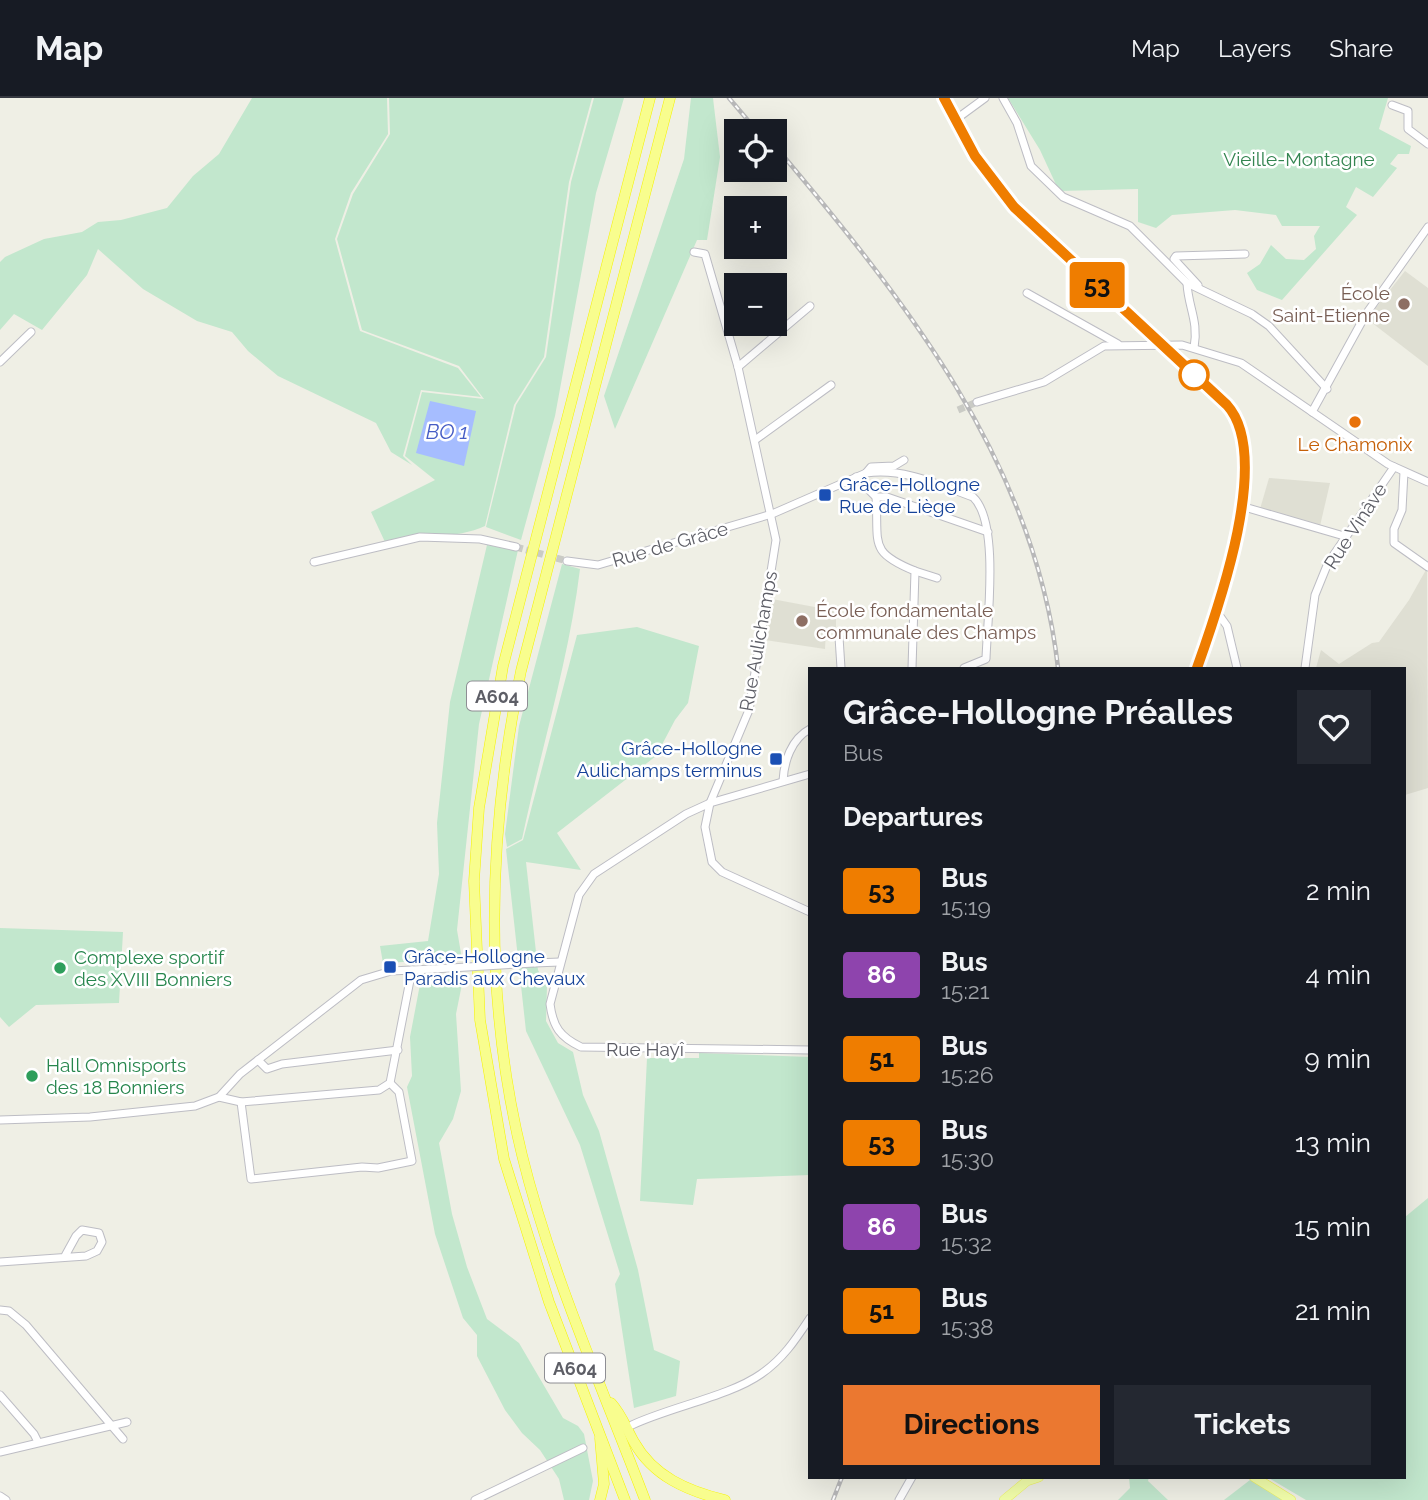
<!DOCTYPE html>
<html lang="en">
<head>
<meta charset="utf-8">
<style>
	body { margin:0; font-family:Raleway,sans-serif; background:#242831; color:#f1f3f6; height:100vh; display:flex; flex-direction:column; font-size:26px; white-space:nowrap }
	* { box-sizing:border-box; margin:0 }
	p { font-size:23px; color:#9ea1a6 }
	.icon { flex:none; width:38px; height:38px; fill:none; stroke:currentColor; stroke-width:2; stroke-linecap:round; stroke-linejoin:round }
	.map { position:relative; flex:1; overflow:hidden }
	.sheet { position:absolute; left:808px; top:569px; width:598px; height:812px; display:flex; flex-direction:column; background:#171b24; border-radius:0px; box-shadow:0 7px 28px #0002 }
	.sheet>* { flex:none }
	.badge { padding:0 14px; border-radius:5px; font-size:24px; line-height:46px }
	.tools { position:absolute; left:724px; top:21px; display:grid; gap:14px }
	.tools a { display:grid; place-items:center; width:63px; height:63px; border-radius:0px; background:#171b24; box-shadow:0 7px 28px #0002; font-size:35px }
	.map>.badge { position:absolute; translate:-50% -50%; box-shadow:0 0 0 4px #fff }
	h2 { padding:0 35px; font-size:26px; line-height:63px }
	.round { display:grid; place-items:center; flex:none; width:74px; height:74px; border-radius:0px; background:#242831 }
	.head { display:flex; align-items:center; justify-content:space-between; height:119px; padding:0 35px }
	h1 { font-size:33px; font-weight:700; line-height:52px }
	.primary-button { display:flex; gap:14px; margin-top:auto; padding:14px 35px }
	.primary-button a { flex:1; height:80px; border-radius:0px; background:#eb7830; color:#111; font-size:28px; font-weight:700; line-height:80px; text-align:center }
	.primary-button a+a { background:#242831; color:#f1f3f6 }
	ul { padding:0; list-style:none }
	li { display:flex; align-items:center; gap:21px; height:84px; padding:0 35px }
	li div { flex:1 }
	li b { display:block; font-size:26px }
	li em { font-style:normal }
	li .badge { min-width:77px; font-weight:700; text-align:center }
	header { display:flex; align-items:center; gap:42px; box-sizing:border-box; height:98px; padding:0 35px; background:#171b24; border-bottom:2px solid #363941 }
	header strong { font-size:33px }
	nav { display:flex; gap:38px; margin-inline-start:auto; font-size:24px }
	.map>svg:first-child { display:block }
</style>
</head>
<body>
<header>
<strong>Map</strong>
<nav><a>Map</a><a>Layers</a><a>Share</a></nav>
</header>
<div class="map">
<svg width="1428" height="1402" viewBox="0 0 1428 1402">
	<rect width="100%" height="100%" fill="#efefe5"/>
	<g fill="#dfdfd3">
		<path d="M1405,173L1428,190V268L1367,221Z"/>
		<path d="M1269,380L1330,385L1320,428L1260,411Z"/>
		<path d="M1427,470L1428,690L1405,697V570H1316L1321,552L1339,566L1372,545L1379,544L1409,502Z"/>
		<path d="M772,501L836,513V533L826,534L825,551L765,542Z"/>
	</g>
	<g fill="#c2e7cd">
		<path d="M252,0H387L388,36L351,95L335,141L360,233L458,270L481,299L421,292L403,358L412,367L391,354L376,325L278,278L248,253L232,234L197,223L143,191L98,151L87,177L42,232L14,216L0,232V164L5,159L44,141L82,134L98,124L121,122L167,110L193,78L219,56Z"/>
		<path d="M389,0H592L569,84L544,259L514,307L485,428C457,441 416,438 385,444L371,414L435,382L405,358L422,294L484,301L459,268L362,232L337,141L353,96L390,36Z"/>
		<path d="M594,0H624L596,95L555,318L521,442L486,429L516,307L546,259L571,84Z"/>
		<path d="M691,0H713L720,59L707,142H697L615,331L604,298L684,61Z"/>
		<path d="M1008,0H1388L1379,31L1411,48L1409,56H1398L1390,66L1397,70L1373,99L1356,89L1346,109L1357,117L1282,202L1257,192L1247,175L1260,166L1271,147L1286,161L1304,162L1316,151L1314,138L1320,128H1282L1276,117L1235,112L1172,117L1156,130L1138,124V91L1059,93L1040,52Z"/>
		<path d="M487,447L518,452L479,626L457,832L462,861L383,865L380,848L428,843L439,776L437,725L450,604Z"/>
		<path d="M562,466L580,471C569,562 541,651 522,741L507,749L505,736L519,628Z"/>
		<path d="M637,529L699,548L688,605L675,622L656,658L557,735L581,772L526,764L538,872L547,888L546,923L558,945L573,954L583,997L599,1033L638,1172L654,1252L680,1263L676,1298L634,1310L615,1186L620,1176L580,1047L526,933L506,751L523,742L577,537Z"/>
		<path d="M0,830L123,834L119,905L36,907L9,929L0,919Z"/>
		<path d="M464,876L456,916L461,993L453,1021L439,1045L452,1116L467,1169L487,1221L519,1245L563,1320L578,1328L584,1336L593,1383L589,1402H564L559,1381L540,1352L522,1335L505,1312L477,1258V1237L463,1220L435,1136L407,989L412,978L410,939L421,881Z"/>
		<path d="M699,955L810,959V1077L697,1081L693,1107L640,1103L647,960H699Z"/>
		<path d="M1428,1100V1402H1306L1267,1379H1405V1119Z"/>
		<path d="M1129,1379H1149L1148,1383L1168,1402H1118L1130,1390Z"/>
		<path d="M1250,1382L1285,1402H1224Z"/>
	</g>
	<path fill="#a6bdff" d="M430,303L476,313L464,368L416,355Z"/>
	<g fill="none" stroke-linecap="round" stroke-linejoin="round">
		<g stroke="#cacbc5" stroke-width="7" stroke-dasharray="7 3.5" stroke-linecap="butt">
			<path d="M958,312L977,304"/>
			<path d="M516,449L567,463"/>
		</g>
		<g stroke="#bdbdc4" stroke-width="9">
			<g id="minor">
				<path d="M944,0L975,59L1014,109L1227,307C1272,358 1218,511 1197,570"/>
				<path d="M1003,0L1017,25L1031,68L1063,99L1130,128L1187,185L1252,216L1269,228L1327,291"/>
				<path d="M1392,7L1408,13V31L1428,46"/>
				<path d="M955,22L985,0"/>
				<path d="M694,154L705,156L738,269L776,442L749,612L710,705L705,729L712,764L722,774L810,814"/>
				<path d="M1187,185C1188,209 1199,223 1194,250"/>
				<path d="M1198,187L1174,161L1176,158L1245,156"/>
				<path d="M1027,195L1118,246"/>
				<path d="M0,264L31,234"/>
				<path d="M738,269L810,208"/>
				<path d="M977,304L1044,284L1104,248L1182,247L1241,265L1388,366L1428,384"/>
				<path d="M1312,314L1366,216L1428,129"/>
				<path d="M755,342L831,287"/>
				<path d="M1404,374L1402,412L1394,431V445L1428,469"/>
				<path d="M866,375C905,370 937,386 973,399C1000,424 987,524 986,561L964,570"/>
				<path d="M856,379L876,399C879,446 868,454 915,473L912,570"/>
				<path d="M876,399H887L988,434"/>
				<path d="M1241,408L1344,438"/>
				<path d="M567,463L598,467L772,416L866,375L871,369L894,368L904,362"/>
				<path d="M314,464L420,439L480,441L516,449"/>
				<path d="M915,473L937,480"/>
				<path d="M1217,514L1227,528L1237,570"/>
				<path d="M839,539L841,570"/>
				<path d="M1305,570L1315,497L1328,465L1394,369"/>
				<path d="M810,676L710,705L686,716L594,776L579,797L550,906C553,929 560,939 581,949L810,952"/>
				<path d="M783,683C784,664 791,641 810,631"/>
				<path d="M534,865L560,864"/>
				<path d="M258,962L267,971L282,966L398,952"/>
				<path d="M219,999L241,1004L379,992L390,985L412,872"/>
				<path d="M241,1004L251,1081L362,1069L378,1070L412,1063L399,994L390,985"/>
				<path d="M0,1022L90,1019L195,1008L219,999L240,976L361,882L391,873L433,871"/>
				<path d="M0,1164L86,1158L97,1153L102,1144L99,1135L82,1132L76,1138L65,1158"/>
				<path d="M0,1212L9,1213L26,1227L123,1341"/>
				<path d="M0,1297L34,1336L38,1344"/>
				<path d="M632,1327C670,1309 730,1298 761,1276C783,1261 796,1241 810,1220"/>
				<path d="M0,1354L127,1324"/>
				<path d="M0,1398L6,1402"/>
				<path d="M475,1402L583,1350"/>
				<path d="M899,1402L912,1379"/>
			</g>
		</g>
		<g stroke="#eff25b" stroke-width="10">
			<g id="major">
				<path d="M1254,1379L1291,1402"/>
				<path d="M1004,1402L1027,1383L1039,1379"/>
			</g>
		</g>
		<g stroke="#f5f300" stroke-width="11">
			<g id="highway">
				<path d="M611,1305C622,1317 626,1330 634,1344C653,1378 687,1393 725,1402"/>
				<path d="M600,1340L604,1386L600,1402"/>
				<path d="M625,1402L549,1204L504,1061L480,922L474,783L479,710L503,568L650,0"/>
				<path d="M645,1402C602,1289 551,1175 522,1057C483,897 488,733 521,573L670,0"/>
			</g>
		</g>
		<use href="#minor" stroke="#fff" stroke-width="7"/>
		<use href="#major" stroke="#f3ffab" stroke-width="9"/>
		<use href="#highway" stroke="#f8fd8e" stroke-width="10"/>
		<g stroke="#b8b8b9" stroke-width="4.5">
			<g id="rail">
				<path d="M729,0L757,33"/>
				<path d="M775,48C904,201 1035,364 1058,570"/>
				<path d="M833,1402L842,1379"/>
			</g>
		</g>
		<use href="#rail" stroke="#fff" stroke-width="2" stroke-dasharray="5" stroke-linecap="butt"/>
		<g stroke="#bdbdc4" stroke-width="9" stroke-linecap="butt">
			<path id="minor-bridge" d="M433,871L534,865"/>
		</g>
		<use href="#minor-bridge" stroke="#fff" stroke-width="7"/>
	</g>
	<g fill="none" stroke-linecap="round" stroke-linejoin="round">
		<g stroke="#fff" stroke-width="16">
			<path id="line" d="M944,0L975,58L1014,109L1227,307C1273,358 1218,511 1197,570"/>
		</g>
		<use href="#line" stroke="#ef7d00" stroke-width="10"/>
	</g>
	<g fill="#8d6e63" stroke="#fff" stroke-width="2.5">
		<circle cx="1404" cy="206" r="7"/>
		<circle cx="802" cy="523" r="7"/>
	</g>
	<circle fill="#fff" stroke="#ef7d00" stroke-width="3.5" cx="1194" cy="277" r="14"/>
	<circle fill="#e8710a" stroke="#fff" stroke-width="2.5" cx="1355" cy="324" r="7"/>
	<g fill="#1a4fb4" stroke="#fff" stroke-width="2.5">
		<rect x="818" y="390" width="14" height="14" rx="3.5"/>
		<rect x="769" y="654" width="14" height="14" rx="3.5"/>
		<rect x="383" y="862" width="14" height="14" rx="3.5"/>
	</g>
	<g fill="#2e9e5b" stroke="#fff" stroke-width="2.5">
		<circle cx="60" cy="870" r="7"/>
		<circle cx="32" cy="978" r="7"/>
	</g>
	<g text-anchor="middle" dominant-baseline="central" stroke-width="5" stroke-linejoin="round" paint-order="stroke">
		<g fill="#fff" stroke="#8e8e94" stroke-width="2">
			<rect x="467" y="583.5" width="60" height="29" rx="5"/>
			<rect x="545" y="1255.5" width="60" height="29" rx="5"/>
		</g>
		<g font-size="18" font-weight="bold" fill="#5d5e66">
			<text x="497" y="598">A604</text>
			<text x="575" y="1270">A604</text>
		</g>
		<g font-size="19" fill="#348551" stroke="#fff">
			<text x="1299" y="61">Vieille-Montagne</text>
		</g>
		<g font-size="19" fill="#785e54" stroke="#fff" text-anchor="end">
			<text x="1390" y="195">École<tspan x="1390" dy="22">Saint-Etienne</tspan></text>
			<text x="816" y="512" text-anchor="start">École fondamentale<tspan x="816" dy="22">communale des Champs</tspan></text>
		</g>
		<g font-size="19" fill="#c56008" stroke="#fff">
			<text x="1355" y="346">Le Chamonix</text>
		</g>
		<g font-size="19" fill="#164399" stroke="#fff" text-anchor="start">
			<text x="839" y="386">Grâce-Hollogne<tspan x="839" dy="22">Rue de Liège</tspan></text>
			<text x="762" y="650" text-anchor="end">Grâce-Hollogne<tspan x="762" dy="22">Aulichamps terminus</tspan></text>
			<text x="404" y="858">Grâce-Hollogne<tspan x="404" dy="22">Paradis aux Chevaux</tspan></text>
		</g>
		<g font-size="19" fill="#5d5e66" stroke="#fff">
			<text transform="translate(1355 428) rotate(-57)">Rue Vinâve</text>
			<text transform="translate(670 446) rotate(-16)">Rue de Grâce</text>
			<text transform="translate(758 543) rotate(-80)">Rue Aulichamps</text>
			<text x="645" y="951">Rue Hayî</text>
		</g>
		<g font-size="19" fill="#27864d" stroke="#fff" text-anchor="start">
			<text x="74" y="859">Complexe sportif<tspan x="74" dy="22">des XVIII Bonniers</tspan></text>
			<text x="46" y="967">Hall Omnisports<tspan x="46" dy="22">des 18 Bonniers</tspan></text>
		</g>
		<g font-size="21" font-style="italic" fill="#465dc5" stroke="#fff">
			<text x="447" y="333">BO 1</text>
		</g>
	</g>
</svg>
<div class="tools">
<a><svg class="icon" aria-label="locate" viewBox="0 0 24 24"><circle cx="12" cy="12" r="6"/><path d="M12 2v4M12 18v4M2 12h4M18 12h4"/></svg></a>
<a>+</a>
<a>−</a>
</div>
<b class="badge" style="left:1097px;top:187px;background:#ef7d00;color:#111">53</b>
<section class="sheet">
<div class="head"><div><h1>Grâce-Hollogne Préalles</h1><p>Bus</p></div><a class="round"><svg class="icon" aria-label="heart" viewBox="0 0 24 24"><path d="M12 20l-8-8c-3-5 5-10 8-4 3-6 11-1 8 4z"/></svg></a></div>
<h2>Departures</h2>
<ul>
<li><span class="badge" style="background:#ef7d00;color:#111">53</span><div><b>Bus</b><p>15:19</p></div><em>2 min</em></li>
<li><span class="badge" style="background:#8e44ad;color:#fff">86</span><div><b>Bus</b><p>15:21</p></div><em>4 min</em></li>
<li><span class="badge" style="background:#ef7d00;color:#111">51</span><div><b>Bus</b><p>15:26</p></div><em>9 min</em></li>
<li><span class="badge" style="background:#ef7d00;color:#111">53</span><div><b>Bus</b><p>15:30</p></div><em>13 min</em></li>
<li><span class="badge" style="background:#8e44ad;color:#fff">86</span><div><b>Bus</b><p>15:32</p></div><em>15 min</em></li>
<li><span class="badge" style="background:#ef7d00;color:#111">51</span><div><b>Bus</b><p>15:38</p></div><em>21 min</em></li>
</ul>
<div class="primary-button"><a>Directions</a><a>Tickets</a></div>
</section>
</div>
</body>
</html>
